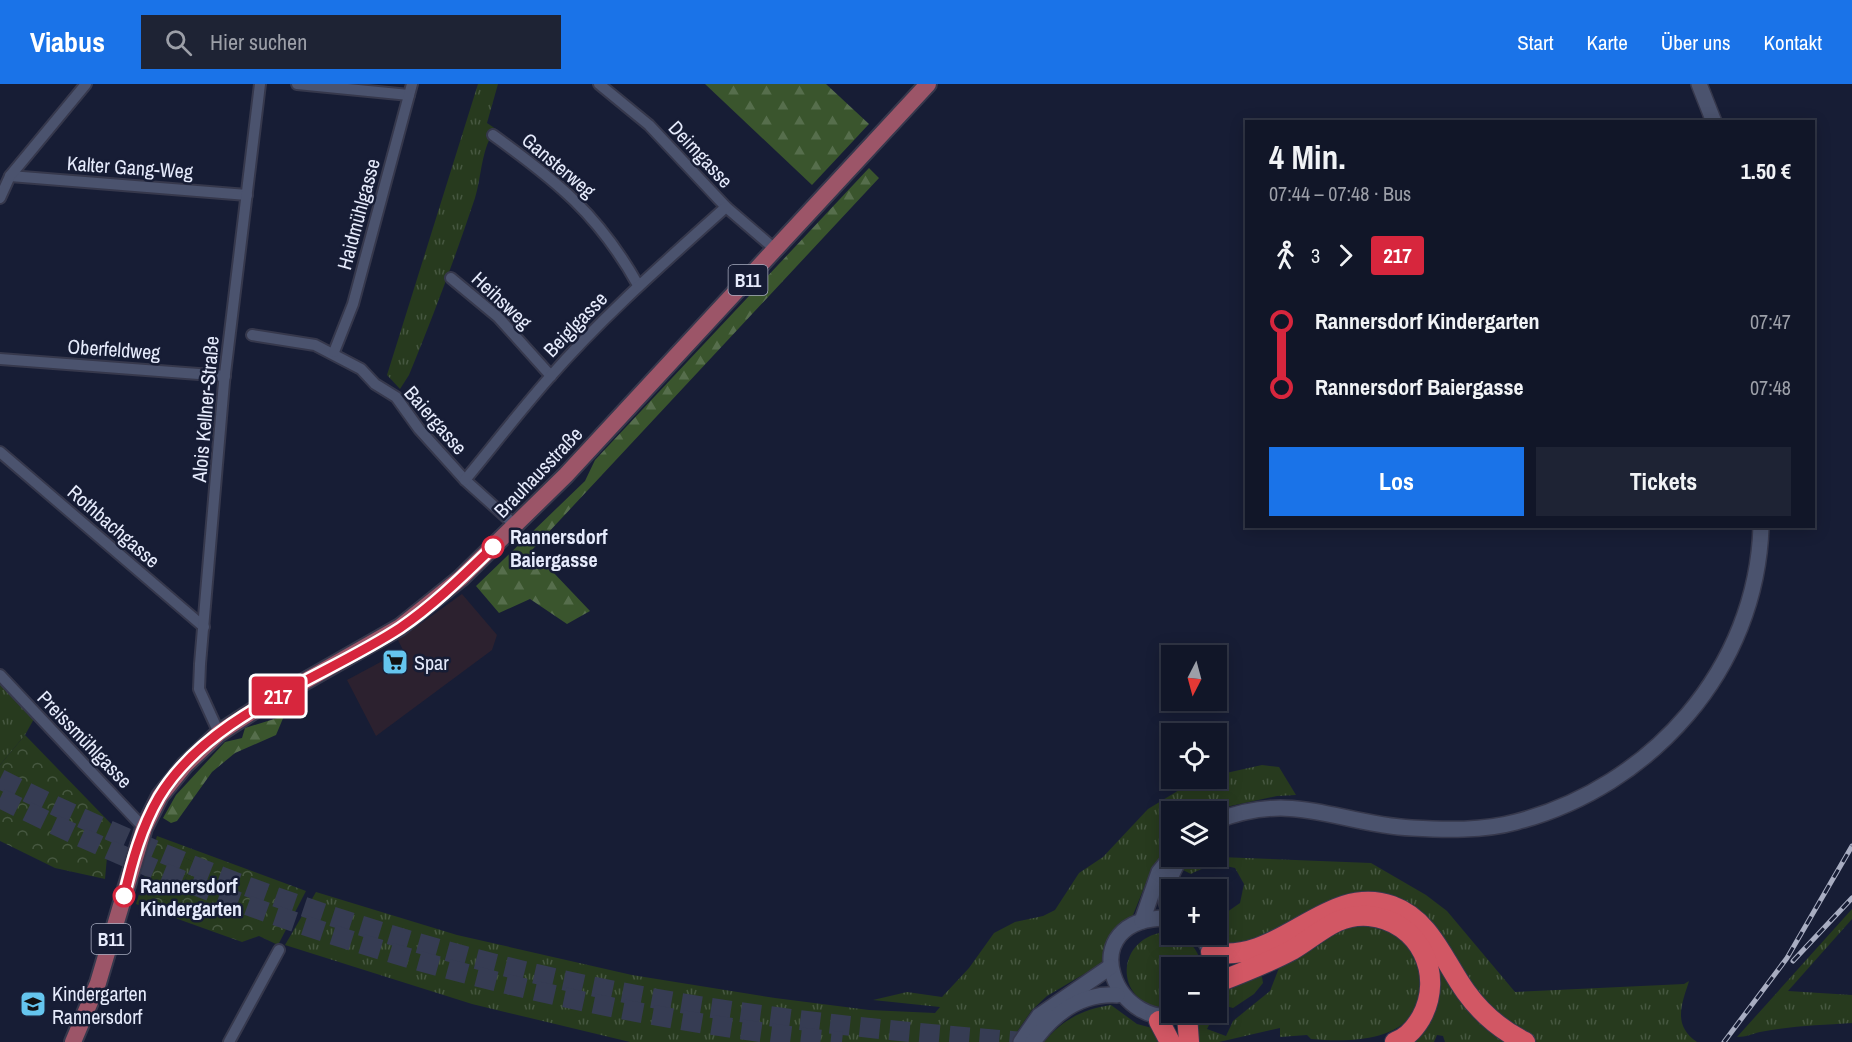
<!DOCTYPE html>
<html lang="de">
<head>
<meta charset="utf-8">
<style>
	body { margin:0; font-family:"Archivo Narrow",sans-serif; background:#1e2334; color:#f1f3f6; height:100vh; display:flex; flex-direction:column; font-size:22px; white-space:nowrap }
	* { box-sizing:border-box; margin:0 }
	p { font-size:20px; color:#9c9fa8 }
	.icon { flex:none; width:33px; height:33px; fill:none; stroke:currentColor; stroke-width:2; stroke-linecap:round; stroke-linejoin:round }
	.map { position:relative; flex:1; overflow:hidden }
	.drawer { position:absolute; left:1245px; top:36px; width:570px; height:408px; display:flex; flex-direction:column; background:#111628; border-radius:0px; box-shadow:0 3px 15px #0003,0 0 0 2px #303545 }
	.drawer>* { flex:none }
	.badge { padding:0 12px; border-radius:4px; font-size:21px; line-height:39px }
	.needle { width:39px; rotate:186deg }
	.fabs { position:absolute; left:1161px; top:561px; display:grid; gap:12px }
	.fabs a { display:grid; place-items:center; width:66px; height:66px; border-radius:0px; background:#111628; box-shadow:0 3px 15px #0003,0 0 0 2px #303545; font-size:30px }
	.map>.badge { position:absolute; translate:-50% -50%; box-shadow:0 0 0 3px #fff }
	.legs { display:flex; align-items:center; gap:9px; height:66px; padding:0 24px; font-size:20px }
	.legs p { margin-inline-start:auto }
	.headline { display:flex; align-items:center; justify-content:space-between; height:102px; padding:0 24px }
	h1 { font-size:33px; font-weight:700; line-height:45px }
	.button { display:flex; gap:12px; margin-top:auto; padding:12px 24px }
	.button a { flex:1; height:69px; border-radius:0px; background:#1a73e8; color:#fff; font-size:24px; font-weight:700; line-height:69px; text-align:center }
	.button a+a { background:#1e2334; color:#f1f3f6 }
	ul { padding:0 24px; list-style:none }
	li { display:flex; align-items:center; gap:21px; height:66px; font-size:22px }
	li i { display:grid; place-items:center; width:9px; height:100%; margin:0 8px; background:currentColor }
	li i::after { content:''; width:15px; height:15px; margin:-8px; border:4px solid; border-radius:50%; background:#111628 }
	li p { margin-inline-start:auto }
	li:first-child i { background:linear-gradient(#0000 50%,currentColor 0) }
	li:last-child i { background:linear-gradient(currentColor 50%,#0000 0) }
	header { display:flex; align-items:center; gap:36px; box-sizing:border-box; height:84px; padding:0 30px; background:#1a73e8; color:#fff }
	header strong { font-size:28px }
	nav { display:flex; gap:33px; margin-inline-start:auto; font-size:21px }
	.search { width:420px; height:54px; background:#1e2334; display:flex; align-items:center; gap:15px; box-sizing:border-box; padding:0 21px; border-radius:0px; color:#9c9fa8; font-size:22px }
	.map>svg:first-child { display:block }
</style>
</head>
<body>
<header>
<strong>Viabus</strong>
<div class="search"><svg class="icon" aria-label="search" viewBox="0 0 24 24"><circle cx="10" cy="10" r="6"/><path d="M15 15l6 6"/></svg>Hier suchen</div>
<nav><a>Start</a><a>Karte</a><a>Über uns</a><a>Kontakt</a></nav>
</header>
<div class="map">
<svg width="1852" height="958" viewBox="0 0 1852 958">
	<defs>
		<pattern id="grass-tufts" width="24" height="20" patternUnits="userSpaceOnUse" patternTransform="scale(1.5)"><rect width="24" height="20" fill="#273a1e"/><path d="M3 7l-1-3M5 7V3M7 7l1-3M15 17l-1-3M17 17v-4M19 17l1-3" fill="none" stroke="#465740"/></pattern>
		<pattern id="forest-firs" width="22" height="20" patternUnits="userSpaceOnUse" patternTransform="scale(1.5)"><rect width="22" height="20" fill="#3a552d"/><path d="M5 1l3.5 6h-7zM16 11l3.5 6h-7z" fill="#566e4c"/></pattern>
		<pattern id="park-crowns" width="20" height="18" patternUnits="userSpaceOnUse" patternTransform="scale(1.5)"><rect width="20" height="18" fill="#273a1e"/><path d="M2 6a3 3 0 1 1 6 0M12 15a3 3 0 1 1 6 0" fill="none" stroke="#465740"/></pattern>
	</defs>
	<rect width="100%" height="100%" fill="#171d35"/>
	<path fill="#2c212f" d="M462,510L497,551L492,566L376,652L347,596L403,566L398,556Z"/>
	<g fill="url(#grass-tufts)">
		<path d="M478,0H498L487,39L496,45C481,63 482,92 475,114C455,174 433,233 409,291L400,305L387,291Z"/>
		<path d="M0,599L35,633L25,651L0,681Z"/>
		<path d="M1262,681L1279,683L1296,711L1277,712L1226,723L1216,727L1172,728L1171,758L1152,784L1133,831L1106,877L1047,912L1032,926L1010,958H630L472,920L285,861L316,808L457,851L632,891L775,914L869,926L935,929L940,923L873,916L907,908L942,913L969,884L994,849L1015,838L1043,832L1055,826L1079,789L1103,773L1148,725L1194,697L1216,694L1217,691Z"/>
		<path d="M171,767L194,778L195,783L188,789L182,802L186,811L178,825L166,816L152,812L173,803C176,790 166,779 171,767Z"/>
		<path d="M1193,772L1371,779L1426,811L1447,827L1515,908L1684,900L1689,897C1682,920 1672,941 1697,958H1533L1497,935L1404,824L1243,865L1218,860L1209,851L1216,850L1217,835L1240,819L1244,800L1235,784C1218,780 1206,782 1191,790L1183,786Z"/>
		<path d="M1852,825V835L1788,907L1852,911V939C1821,941 1790,942 1760,948C1751,950 1747,953 1737,953Z"/>
		<path d="M1376,840L1407,858L1426,896C1422,906 1420,919 1415,928C1393,958 1347,958 1311,955L1307,951L1280,953V944L1219,958H1196V939L1203,929H1215L1207,945L1226,952L1233,937L1270,907L1279,884L1325,852L1352,841Z"/>
		<path d="M1164,848C1184,851 1198,861 1202,883L1172,884L1171,923C1118,928 1109,857 1164,848Z"/>
		<path d="M1438,879L1511,958H1445L1443,952L1437,951L1434,958H1412C1438,937 1443,911 1438,879Z"/>
		<path d="M1259,892L1262,893L1263,899L1254,910L1233,924L1222,921L1217,927C1216,899 1237,900 1259,892Z"/>
		<path d="M1111,921L1137,940L1156,945L1163,958H1044C1062,936 1083,925 1111,921Z"/>
	</g>
	<g fill="url(#forest-firs)">
		<path d="M705,0H826L869,40L812,101Z"/>
		<path d="M869,84L879,94L532,466L590,527L567,540L530,515L499,529L476,502L585,397L595,376Z"/>
		<path d="M284,632L276,651L235,669L212,688L177,737L171,739L163,734L176,711L225,658L242,654L245,644Z"/>
	</g>
	<g fill="url(#park-crowns)" fill-rule="evenodd">
		<path d="M25,651L120,749L119,756L107,773L105,795L55,784L0,757V681Z"/>
		<path d="M157,752L306,807L278,861L259,852L242,858L136,820ZM170,767L194,778L195,783L188,789L182,802L186,811L178,825L166,816L152,812L173,803C176,791 166,780 170,767Z"/>
	</g>
	<path fill="#273a1e" d="M207,786L241,799L231,824L197,812Z"/>
	<g fill="none" stroke-linecap="round" stroke-linejoin="round">
		<g stroke="#363c53" stroke-width="20" stroke-dasharray="20 10" stroke-linecap="butt">
			<path d="M0,695C206,798 426,873 652,914C775,936 900,948 1025,958"/>
			<path d="M0,714C263,847 549,927 842,958"/>
		</g>
		<g stroke="#36384c" stroke-width="14">
			<g id="minor">
				<path d="M297,0L409,11"/>
				<path d="M599,0L649,41L726,123L776,166"/>
				<path d="M493,51C557,97 599,131 638,201"/>
				<path d="M10,92L247,111"/>
				<path d="M0,114L10,92L86,0"/>
				<path d="M451,194L498,233L551,292"/>
				<path d="M252,251L315,261L361,285L375,300L396,313L419,345L465,396L516,442"/>
				<path d="M334,268L353,220L412,0"/>
				<path d="M0,275L225,292"/>
				<path d="M0,368L204,543"/>
				<path d="M465,396C493,362 520,327 549,294C603,232 665,178 726,123"/>
				<path d="M0,591L144,744"/>
				<path d="M219,649L199,605L200,580L224,298L260,0"/>
				<path d="M229,958L279,866"/>
			</g>
		</g>
		<g stroke="#36384c" stroke-width="18">
			<g id="secondary">
				<path d="M1699,0L1714,38"/>
				<path d="M1216,737C1295,706 1337,740 1412,744C1445,746 1483,747 1516,738C1651,703 1757,585 1761,442"/>
				<path d="M1172,828C1157,812 1173,788 1181,772"/>
				<path d="M1172,834C1066,830 1115,958 1190,928"/>
				<path d="M1142,837L1159,788L1172,772"/>
				<path d="M1201,850L1211,868L1214,884"/>
				<path d="M1021,958L1039,932L1110,883"/>
				<path d="M1033,958C1053,930 1081,909 1117,911"/>
			</g>
		</g>
		<g stroke="#36384c" stroke-width="20">
			<path id="primary" d="M73,958L98,899L144,744L160,712L185,681L219,649L256,625L400,543L461,494L566,391L928,0"/>
		</g>
		<g stroke="#36384c" stroke-width="22">
			<g id="motorway">
				<path d="M1211,868C1280,882 1327,798 1392,822C1431,836 1444,878 1466,908C1481,929 1501,946 1525,958"/>
				<path d="M1216,899C1242,889 1268,879 1292,866C1318,851 1336,829 1369,832C1420,837 1445,891 1421,934C1415,944 1407,954 1395,958"/>
				<path d="M1187,931L1189,958"/>
				<path d="M1159,937L1170,958"/>
			</g>
		</g>
		<use href="#minor" stroke="#4b536e" stroke-width="10"/>
		<use href="#secondary" stroke="#4b536e" stroke-width="15"/>
		<use href="#primary" stroke="#9c5568" stroke-width="16"/>
		<use href="#motorway" stroke="#d25764" stroke-width="20"/>
		<g stroke="#a8adc1" stroke-width="5">
			<g id="rail">
				<path d="M1793,877L1852,814"/>
				<path d="M1724,958L1787,874L1852,762"/>
			</g>
		</g>
		<use href="#rail" stroke="#171d35" stroke-width="3" stroke-dasharray="9" stroke-linecap="butt"/>
	</g>
	<g fill="none" stroke-linecap="round" stroke-linejoin="round">
		<g stroke="#fff" stroke-width="14">
			<path id="line-1" d="M124,812C132,778 141,744 159,713C209,630 322,595 400,544C434,521 464,491 493,463"/>
		</g>
		<use href="#line-1" stroke="#d7263d" stroke-width="9"/>
	</g>
	<defs>
		<g id="supermarket-square" transform="scale(1.35)"><rect x="-9" y="-9" width="18" height="18" rx="4" fill="#65c5ee" stroke="#171d35"/><path d="M-6-5.5h2.5l.6 2H6L4.5 2H-2.5L-4.4-4H-6ZM-1.5 3.2a1.3 1.3 0 1 0 .1 0ZM3 3.2a1.3 1.3 0 1 0 .1 0Z" fill="#111"/></g>
		<g id="school-square" transform="scale(1.35)"><rect x="-9" y="-9" width="18" height="18" rx="4" fill="#65c5ee" stroke="#171d35"/><path d="M0-5L7-2L0 1L-7-2ZM-4 1L0 2.5L4 1V4Q0 6-4 4Z" fill="#111"/></g>
	</defs>
	<g fill-rule="evenodd">
		<use href="#supermarket-square" x="395" y="578"/>
		<use href="#school-square" x="33" y="920"/>
	</g>
	<g fill="#fff" stroke="#d7263d" stroke-width="3">
		<circle cx="493" cy="463" r="10"/>
		<circle cx="124" cy="812" r="10"/>
	</g>
	<g text-anchor="middle" dominant-baseline="central" stroke-width="5" stroke-linejoin="round" paint-order="stroke">
		<g fill="#171d35" stroke="#a8adc0" stroke-width="1.5">
			<rect x="728.5" y="181" width="39" height="30" rx="4.5"/>
			<rect x="91.5" y="840" width="39" height="30" rx="4.5"/>
		</g>
		<g font-size="18" font-weight="bold" fill="#e6ebfc">
			<text x="748" y="196">B11</text>
			<text x="111" y="855">B11</text>
		</g>
		<g font-size="20" fill="#e6ebfc" stroke="#171d35">
			<text transform="translate(701 70) rotate(47)">Deimgasse</text>
			<text transform="translate(559 81) rotate(40)">Gansterweg</text>
			<text transform="translate(130 83) rotate(4)">Kalter Gang-Weg</text>
			<text transform="translate(358 130) rotate(-75)">Haidmühlgasse</text>
			<text transform="translate(502 216) rotate(43)">Heihsweg</text>
			<text transform="translate(575 240) rotate(-46)">Beiglgasse</text>
			<text transform="translate(114 265) rotate(4)">Oberfeldweg</text>
			<text transform="translate(205 325) rotate(-85)">Alois Kellner-Straße</text>
			<text transform="translate(436 336) rotate(49)">Baiergasse</text>
			<text transform="translate(538 388) rotate(-46)">Brauhausstraße</text>
			<text transform="translate(114 442) rotate(41)">Rothbachgasse</text>
			<text transform="translate(85 655) rotate(46)">Preissmühlgasse</text>
		</g>
		<g font-size="20" font-weight="bold" fill="#e6ebfc" stroke="#171d35" text-anchor="start">
			<text x="510" y="452">Rannersdorf<tspan x="510" dy="23">Baiergasse</tspan></text>
			<text x="140" y="801">Rannersdorf<tspan x="140" dy="23">Kindergarten</tspan></text>
		</g>
		<g font-size="20" fill="#e6ebfc" stroke="#171d35" text-anchor="start">
			<text x="414" y="578">Spar</text>
			<text x="52" y="909">Kindergarten<tspan x="52" dy="23">Rannersdorf</tspan></text>
		</g>
	</g>
</svg>
<div class="fabs">
<a><svg class="needle" viewBox="-14 -14 28 28"><path d="M0-13l5 13h-10z" fill="#e53935"/><path d="M0 13l5-13h-10z" fill="#9c9fa8"/></svg></a>
<a><svg class="icon" aria-label="locate" viewBox="0 0 24 24"><circle cx="12" cy="12" r="6"/><path d="M12 2v4M12 18v4M2 12h4M18 12h4"/></svg></a>
<a><svg class="icon" aria-label="layers" viewBox="0 0 24 24"><path d="M12 4l9 5-9 5-9-5zM3 14l9 5 9-5"/></svg></a>
<a>+</a>
<a>−</a>
</div>
<b class="badge" style="left:278px;top:612px;background:#d7263d;color:#fff">217</b>
<section class="drawer">
<div class="headline"><div><h1>4 Min.</h1><p>07:44 – 07:48 · Bus</p></div><b>1.50 €</b></div>
<div class="legs"><svg class="icon" aria-label="walk" viewBox="0 0 24 24"><circle cx="13" cy="4" r="2"/><path d="M13 8l-2 6 4 7M11 14l-3 7M7 12l3-4h3l4 4"/></svg>3<svg class="icon" aria-label="forward" viewBox="0 0 24 24"><path d="M9 5l7 7-7 7"/></svg><b class="badge" style="background:#d7263d;color:#fff">217</b></div>
<ul>
<li><i style="color:#d7263d"></i><b>Rannersdorf Kindergarten</b><p>07:47</p></li>
<li><i style="color:#d7263d"></i><b>Rannersdorf Baiergasse</b><p>07:48</p></li>
</ul>
<div class="button"><a>Los</a><a>Tickets</a></div>
</section>
</div>
</body>
</html>
